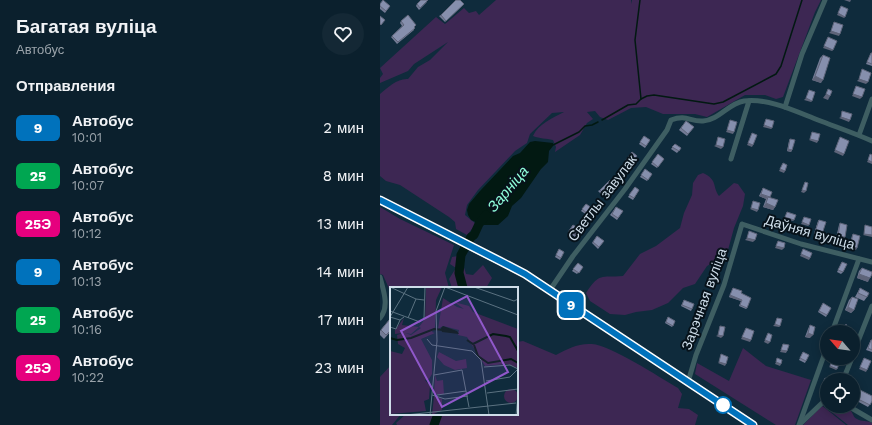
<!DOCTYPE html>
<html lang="ru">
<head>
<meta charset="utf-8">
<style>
	body { margin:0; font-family:"Work Sans",sans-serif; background:#142835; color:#f1f3f6; height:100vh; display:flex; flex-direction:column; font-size:15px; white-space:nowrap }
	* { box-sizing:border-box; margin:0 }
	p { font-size:13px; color:#9aa3aa }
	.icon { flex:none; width:22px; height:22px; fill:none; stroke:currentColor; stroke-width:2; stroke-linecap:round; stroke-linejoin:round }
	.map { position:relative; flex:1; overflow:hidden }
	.drawer { display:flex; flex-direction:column; background:#0b202d; width:380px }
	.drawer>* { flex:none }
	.badge { padding:0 8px; border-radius:6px; font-size:14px; line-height:26px }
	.needle { width:26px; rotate:298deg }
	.buttons { position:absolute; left:440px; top:325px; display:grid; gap:8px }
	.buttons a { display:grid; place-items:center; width:40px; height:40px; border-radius:50%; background:#0b202d; box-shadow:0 2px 10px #0003,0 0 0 1px #2b3e49; font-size:20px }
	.map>.badge { position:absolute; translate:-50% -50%; box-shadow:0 0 0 2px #fff }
	h2 { padding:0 16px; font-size:15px; line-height:36px }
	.round { display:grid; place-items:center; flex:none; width:42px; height:42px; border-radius:21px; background:#142835 }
	.overview { display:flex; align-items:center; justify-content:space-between; height:68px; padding:0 16px }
	h1 { font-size:19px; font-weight:700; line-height:30px }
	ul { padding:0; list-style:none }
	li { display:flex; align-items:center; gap:12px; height:48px; padding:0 16px }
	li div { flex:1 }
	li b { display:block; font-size:15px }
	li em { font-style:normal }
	li .badge { min-width:44px; font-weight:700; text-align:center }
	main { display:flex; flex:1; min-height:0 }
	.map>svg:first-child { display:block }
</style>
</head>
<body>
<main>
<section class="drawer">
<div class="overview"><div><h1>Багатая вуліца</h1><p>Автобус</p></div><a class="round"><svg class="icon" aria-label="heart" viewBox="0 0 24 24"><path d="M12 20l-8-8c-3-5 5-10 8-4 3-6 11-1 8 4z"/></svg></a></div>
<h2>Отправления</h2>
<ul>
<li><span class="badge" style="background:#0072bc;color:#fff">9</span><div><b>Автобус</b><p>10:01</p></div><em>2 мин</em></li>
<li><span class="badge" style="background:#00a651;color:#fff">25</span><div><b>Автобус</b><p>10:07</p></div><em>8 мин</em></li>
<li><span class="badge" style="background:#e6007e;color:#fff">25Э</span><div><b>Автобус</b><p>10:12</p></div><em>13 мин</em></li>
<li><span class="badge" style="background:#0072bc;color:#fff">9</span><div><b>Автобус</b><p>10:13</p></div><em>14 мин</em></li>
<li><span class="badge" style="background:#00a651;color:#fff">25</span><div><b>Автобус</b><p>10:16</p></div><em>17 мин</em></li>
<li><span class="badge" style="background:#e6007e;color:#fff">25Э</span><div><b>Автобус</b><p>10:22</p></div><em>23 мин</em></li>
</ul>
</section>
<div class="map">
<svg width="492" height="425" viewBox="0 0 492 425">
	<rect width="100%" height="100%" fill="#0f2b3c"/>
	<g fill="#3d2753">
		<path d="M116,0H251V4L252,0H441L435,12L403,97L396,99L385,95H365L327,117L315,114H283L266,107L251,108L228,120L220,117L215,111L207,112L213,119L207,123L200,135L175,152L176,147L173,140C166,138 160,139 153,136C158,124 173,118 184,112L172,113L150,134L147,143L135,151L98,190L87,205L85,215L96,224L87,235L76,229L75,222L69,217L20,185L6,181L0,176V94C8,87 18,78 28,79L38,67L50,60L68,42L34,64L28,71L0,83V78L3,74L0,68L56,17L65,24L84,8L89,13L96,11L99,15Z"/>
		<path d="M323,173C338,180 332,186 339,196L354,183L358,184L365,194L363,206L354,228L345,261L339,259L327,266L315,284L303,288L288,303L272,310L256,312L245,315L230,314L210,301L206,293C220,272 220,278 243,276L260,254L276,246L300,228L304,213L312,195L313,183L318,175Z"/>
		<path d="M0,207L20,219L74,245L65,273L69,288H11V293L3,275L0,274Z"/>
		<path d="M78,256L82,261L86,274L93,275L103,265L112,278L106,288H72L69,279L76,268L70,264L72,257Z"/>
		<path d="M143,341L176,355C187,349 198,343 212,344C230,345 279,377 298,388L302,394L298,408L309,409L318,415L315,425H17L16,423L26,414H137V342Z"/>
		<path d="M363,348L386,366L431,380L415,425H396L315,374L317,363L349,381Z"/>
		<path d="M11,365V414H21L12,425H0V377Z"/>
		<path d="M447,405V406C455,406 465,404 471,411C474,415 473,417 477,419C482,422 487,420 492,423V425H468L444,406Z"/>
		<path d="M442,406L445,408L466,425H423Z"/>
	</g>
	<path fill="#021912" d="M155,141L173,143V146L169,151L168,162L161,169L141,198L132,206L128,216L118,225H102L91,220L88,215L87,210L89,204L100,191L133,156L140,153L150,142Z"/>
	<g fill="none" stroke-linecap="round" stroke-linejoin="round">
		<g stroke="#021912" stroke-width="1.5">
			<path d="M261,99L267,96L274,95L334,104L343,102L396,74L401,66L422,0"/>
			<path d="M222,120L248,105L256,104L261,99L255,40L260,0"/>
			<path d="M173,145L199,132L205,126L212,125L218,122"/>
		</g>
		<g stroke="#021912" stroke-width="9">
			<path d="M83,288L79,273L81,255L91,237L94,235L99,224L106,215"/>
			<path d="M54,425L58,414"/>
		</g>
		<g stroke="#3e5e62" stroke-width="5">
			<path d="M405,107L422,54L445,0"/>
			<path d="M479,135L492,99"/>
			<path d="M351,159L369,101"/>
			<path d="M170,290L193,256L245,189L287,130L291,120C307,114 310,122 323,121C339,120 349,103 364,101C389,98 415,111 438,120C456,127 474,133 492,141"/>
			<path d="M0,318C10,307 3,289 0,277"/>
			<path d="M452,332L479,259"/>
			<path d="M473,354L492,306"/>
			<path d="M463,380L472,358"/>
			<path d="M308,382L316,355L344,285L362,224L421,244L492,262"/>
			<path d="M468,406L492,420"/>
			<path d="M420,424L442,403L447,401"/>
			<path d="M419,425L447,347"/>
		</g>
		<path stroke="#4e939b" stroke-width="8" d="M0,200L145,274L373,425"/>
	</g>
	<g fill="#737b95">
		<path d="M47,2L39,10L36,6L37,4Z"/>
		<path d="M0,4L10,6L5,13L0,9Z"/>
		<path d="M84,4L65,22L59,16L61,15Z"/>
		<path d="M21,21L34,27V30L17,44L11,37L22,26L20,23Z"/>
		<path d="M491,53H492V66L486,64Z"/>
		<path d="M443,55L441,83L432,80L440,58Z"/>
		<path d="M306,121L314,127L307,136L299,130Z"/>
		<path d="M264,136L270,140L265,148L259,144Z"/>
		<path d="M410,139L412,150L411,152L407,151L409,141Z"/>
		<path d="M295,144L301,148L297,153L291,149Z"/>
		<path d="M252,152L257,156L250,165L245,162Z"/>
		<path d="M278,154L284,159L277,168L271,164Z"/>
		<path d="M265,169L272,174L267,181L260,177Z"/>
		<path d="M234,184L223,196L218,191L220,190Z"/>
		<path d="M255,187L259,190L253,200L248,197Z"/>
		<path d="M383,188L390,197L395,207L393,210L383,207L386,199L379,196Z"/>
		<path d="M206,204L212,208L207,215L201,211Z"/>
		<path d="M236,207L243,211L237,220L230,215Z"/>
		<path d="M439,220L441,236L434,234L438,221Z"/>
		<path d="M460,223L465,237L463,239L456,238L459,225Z"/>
		<path d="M193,225L200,229L195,237L188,232Z"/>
		<path d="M473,234L476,250L469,248L472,236Z"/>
		<path d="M217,236L224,241L218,249L212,243Z"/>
		<path d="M179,249L181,258L180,260L175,257Z"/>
		<path d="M462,262L463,272L461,274L457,272Z"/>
		<path d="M198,263L203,267L197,274L192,271Z"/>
		<path d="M482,268L488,282L477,278L479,271Z"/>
		<path d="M353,288L361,293L367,308L366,309L359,306L361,301L349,297Z"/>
		<path d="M480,288L487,297L484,301L475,297Z"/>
		<path d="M472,297L474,310L471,313L465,310L469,300Z"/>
		<path d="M304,300L312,309L311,311L301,306Z"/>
		<path d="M442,305L447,315L446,317L438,312Z"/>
		<path d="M288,317L295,321L292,327L285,323Z"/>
		<path d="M10,319L11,331L4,339L0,335V331Z"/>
		<path d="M430,325V338L425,337L428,329Z"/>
		<path d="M491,340H492V352L486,350Z"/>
		<path d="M423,352L426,361L425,363L419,360Z"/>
		<path d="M473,388L492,401L488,407L475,400L474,402H473Z"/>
	</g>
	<g fill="#5e6479">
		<path d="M464,0H471L470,2Z"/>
		<path d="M458,13L465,17L464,18L457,15Z"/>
		<path d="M451,31L460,34L459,36L449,33Z"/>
		<path d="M444,46L453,50L452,51L443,48Z"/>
		<path d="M435,76L443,80L441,83L432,80Z"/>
		<path d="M479,79L488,82L486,84L477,81Z"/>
		<path d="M446,94L450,96L448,100L443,98Z"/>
		<path d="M473,94L482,97L480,99L472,96Z"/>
		<path d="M426,98L432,101L431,102L424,100Z"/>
		<path d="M461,117L470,120L469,122L459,118Z"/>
		<path d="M384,125L392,128L391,129L383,127Z"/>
		<path d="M347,130L354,132L353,134L346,132Z"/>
		<path d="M430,139L438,141L437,143L429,140Z"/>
		<path d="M368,143L373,145L372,147L367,145Z"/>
		<path d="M336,145L343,147L341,149L334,146Z"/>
		<path d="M408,149L412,150L411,152L407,151Z"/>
		<path d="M455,150L464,154L463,156L454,152Z"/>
		<path d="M488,160L492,162V164L487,162Z"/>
		<path d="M400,169L405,171L404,173L399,171Z"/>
		<path d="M422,190L426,191L424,193L421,192Z"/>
		<path d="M381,194L388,197L386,199L379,196Z"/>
		<path d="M386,203L395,207L393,210L383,207Z"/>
		<path d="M371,208L378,210L377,212L370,209Z"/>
		<path d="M405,217L414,220L413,221L404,219Z"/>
		<path d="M422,222L429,225L428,226L421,224Z"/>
		<path d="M435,232L442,234L441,236L434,234Z"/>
		<path d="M484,234L492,235V237L483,235Z"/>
		<path d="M458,236L465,237L463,239L456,238Z"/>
		<path d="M367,238L375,240L373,242L365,240Z"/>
		<path d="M396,246L404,248L402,250L395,248Z"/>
		<path d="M470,246L477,248L476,250L469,248Z"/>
		<path d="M421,254L430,258L429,260L420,256Z"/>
		<path d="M479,274L490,278L488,282L477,278Z"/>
		<path d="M350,295L362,300L361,301L349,297Z"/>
		<path d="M468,307L474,310L471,313L465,310Z"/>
		<path d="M395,324L400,326L399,327L393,326Z"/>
		<path d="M428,333L433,335L430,338L425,337Z"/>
		<path d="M338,335L343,336L341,338L336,336Z"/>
		<path d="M362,337L371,340L370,342L361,339Z"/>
		<path d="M385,340L390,342L388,344L384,342Z"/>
		<path d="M401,350L407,351L406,353L400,352Z"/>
		<path d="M339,362L346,364L345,366L338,363Z"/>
		<path d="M396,362L401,364L400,366L395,364Z"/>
		<path d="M450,366L457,369L456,370L449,367Z"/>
		<path d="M480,367L487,370L486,372L479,369Z"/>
		<path d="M442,385L447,387V391L440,388Z"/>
	</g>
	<g fill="#868fad" stroke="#5e6479">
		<path d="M3,0L10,6L6,11L0,6V4Z"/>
		<path d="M41,0H48L40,8L37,4Z"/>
		<path d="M76,0H80L84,4L66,21L61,15Z"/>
		<path d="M461,6L468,9L465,17L458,13Z"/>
		<path d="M28,15L36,25L34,27L35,28L18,42L12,36L24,25L21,21Z"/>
		<path d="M0,16L5,20L1,25L0,24Z"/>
		<path d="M454,22L463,25L460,34L451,31Z"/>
		<path d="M448,37L457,41L453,50L444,46Z"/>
		<path d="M491,53H492V64L487,62Z"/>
		<path d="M443,55L450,58L443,80L435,76Z"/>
		<path d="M482,69L491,73L488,82L479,79Z"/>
		<path d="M476,86L485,89L482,97L473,94Z"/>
		<path d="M448,89L452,91L450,96L446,94Z"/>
		<path d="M429,90L435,92L432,101L426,98Z"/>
		<path d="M462,111L472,114L470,120L461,117Z"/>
		<path d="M386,119L394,121L392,128L384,125Z"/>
		<path d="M350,120L357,122L354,132L347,130Z"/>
		<path d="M306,121L314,127L308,134L301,128Z"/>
		<path d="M432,132L440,134L438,141L430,139Z"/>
		<path d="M372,133L377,135L373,145L368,143Z"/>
		<path d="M264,136L270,140L266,146L260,142Z"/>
		<path d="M338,137L345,139L343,147L336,145Z"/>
		<path d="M460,137L469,141L464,154L455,150Z"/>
		<path d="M410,139L415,140L412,150L408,149Z"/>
		<path d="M295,144L301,148L299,151L292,147Z"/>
		<path d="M252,152L257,156L251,163L246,160Z"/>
		<path d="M278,154L284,159L278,167L272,162Z"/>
		<path d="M490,154L492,155V162L488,160Z"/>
		<path d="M403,163L407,165L405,171L400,169Z"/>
		<path d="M265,169L272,174L268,180L261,175Z"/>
		<path d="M230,180L234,184L224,194L220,190Z"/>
		<path d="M425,182L428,183L426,191L422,190Z"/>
		<path d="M255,187L259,190L254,198L249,195Z"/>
		<path d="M383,188L392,192L390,197L381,194Z"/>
		<path d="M388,197L398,200L395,207L386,203Z"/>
		<path d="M373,201L380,203L378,210L371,208Z"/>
		<path d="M206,204L212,208L208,214L202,209Z"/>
		<path d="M236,207L243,211L238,218L232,214Z"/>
		<path d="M407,212L416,215L414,220L405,217Z"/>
		<path d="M424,217L431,219L429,225L422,222Z"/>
		<path d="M439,220L446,222L442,234L435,232Z"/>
		<path d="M460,223L467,225L465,237L458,236Z"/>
		<path d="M193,225L200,229L196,235L189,231Z"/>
		<path d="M485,225L492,227V235L484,234Z"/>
		<path d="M369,231L377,234L375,240L367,238Z"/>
		<path d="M473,234L480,236L477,248L470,246Z"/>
		<path d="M217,236L224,241L219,247L213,242Z"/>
		<path d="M398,241L405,243L404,248L396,246Z"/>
		<path d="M179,249L184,252L181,258L176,255Z"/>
		<path d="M423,249L432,253L430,258L421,254Z"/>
		<path d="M462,262L467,264L463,272L458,270Z"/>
		<path d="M198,263L203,267L199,273L193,269Z"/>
		<path d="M482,268L492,272V274L490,278L479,274Z"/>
		<path d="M353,288L362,291L361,293L371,298L367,308L360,305L362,300L350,295Z"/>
		<path d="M480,288L489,293L487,297L478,293Z"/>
		<path d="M472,297L478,299L474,310L468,307Z"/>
		<path d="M304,300L314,304L312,309L302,305Z"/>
		<path d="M443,303L451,308L447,315L439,311Z"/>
		<path d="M288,317L295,321L293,326L286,322Z"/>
		<path d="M397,318L402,319L400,326L395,324Z"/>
		<path d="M10,319L11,320V330L6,335L1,330Z"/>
		<path d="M466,324L468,331L471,332H463Z"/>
		<path d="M430,325L435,327L433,335L428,333Z"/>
		<path d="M340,326L345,327L343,336L338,335Z"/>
		<path d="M366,328L374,331L371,340L362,337Z"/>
		<path d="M388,333L392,335L390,342L385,340Z"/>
		<path d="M491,340H492V350L488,348Z"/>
		<path d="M403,344L409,345L407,351L401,350Z"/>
		<path d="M423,352L429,355L426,361L420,358Z"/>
		<path d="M341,354L348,357L346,364L339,362Z"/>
		<path d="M397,358L402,360L401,364L396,362Z"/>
		<path d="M453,358H458L461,359L457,369L450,366Z"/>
		<path d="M484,358L491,361L487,370L480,367Z"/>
		<path d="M445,378L449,380H447V387L442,385Z"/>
		<path d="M474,387L492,396V401L490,405L476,398L475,400L473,399V389Z"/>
	</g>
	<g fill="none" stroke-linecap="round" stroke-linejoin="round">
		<g stroke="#fff" stroke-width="9">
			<path id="line" d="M0,200L120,261L145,274L373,425"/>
		</g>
		<use href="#line" stroke="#0072bc" stroke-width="6"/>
	</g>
	<circle fill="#fff" stroke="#0072bc" stroke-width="2" cx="343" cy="405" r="8"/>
	<g text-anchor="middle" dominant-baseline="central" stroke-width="4" stroke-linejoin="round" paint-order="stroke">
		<g font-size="14" fill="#cedde9" stroke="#07121a">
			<text transform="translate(222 198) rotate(-53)">Светлы завулак</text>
			<text transform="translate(430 232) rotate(16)">Даўняя вуліца</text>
			<text transform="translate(324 299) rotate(-70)">Зарэчная вуліца</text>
		</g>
		<g font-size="15" font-style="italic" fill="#8ffdda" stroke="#07121a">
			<text transform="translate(128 189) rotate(-50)">Зарніца</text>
		</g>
	</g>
	<g transform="translate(10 287)">
		<rect width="128" height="128" fill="#0f2b3c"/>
		<path d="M36,0H52L46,13L45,40L42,45L45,46L31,52L42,73V87L39,92L35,93L40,99L39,112L34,114L36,124L0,127V64L12,67L15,61L8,57L7,48L13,46L5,47V43L14,31L12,38L29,40L21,47L15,46L21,48L31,41L29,40L35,32ZM53,11L67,20L74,22L64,15L79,19L83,25L128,42V61L123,55L128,63V81L116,77L95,79L77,50L68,48L69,43L53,39L48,42ZM49,65L66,74L76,72L77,81L65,83L54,78L47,70ZM45,88L47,94L53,93L54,107H44ZM114 109a7 7 0 1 1 14 0a7 7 0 1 1-14 0ZM44,109L52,112V123L42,128Z" fill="#3d2753"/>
		<path d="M53,39L67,44L69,47L52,45L51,41Z" fill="#021912"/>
		<path fill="none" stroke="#021912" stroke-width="2" d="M0,51L7,53L21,51L44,42L53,43M77,53L83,57L103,47L116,49L120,50L128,64M84,58L88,69L98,76L121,72L128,76"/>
		<path fill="none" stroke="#5b7281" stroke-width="1" d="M0,0L26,12L34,13M55,0L128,28M84,0L124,14L128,12M0,24L30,35L34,31L35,0M0,30L18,0M0,30L10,33L14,30M18,31L26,12M0,40L6,42L10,33M37,52L42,58L82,64L91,73L99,128M94,80L120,78L128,82M44,88L72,83L79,120M96,94L120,90L128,82M97,106L128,102M42,108L55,112L78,109M47,108L76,104M16,128L126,116M40,128L47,54L46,24L55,0M126,128L128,108"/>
		<path fill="#9058ca" fill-opacity="0.15" stroke="#9058ca" stroke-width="2" d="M77,9L118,85L52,120L11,44Z"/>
		<rect width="128" height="128" fill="none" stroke="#cedde9" stroke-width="2"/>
	</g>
</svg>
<div class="buttons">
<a><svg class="needle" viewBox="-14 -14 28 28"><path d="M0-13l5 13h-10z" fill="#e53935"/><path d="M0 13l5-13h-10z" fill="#9aa3aa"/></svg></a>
<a><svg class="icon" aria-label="locate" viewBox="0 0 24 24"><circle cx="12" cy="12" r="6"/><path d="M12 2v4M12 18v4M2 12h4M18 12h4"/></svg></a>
</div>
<b class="badge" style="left:191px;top:305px;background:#0072bc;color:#fff">9</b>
</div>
</main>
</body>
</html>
